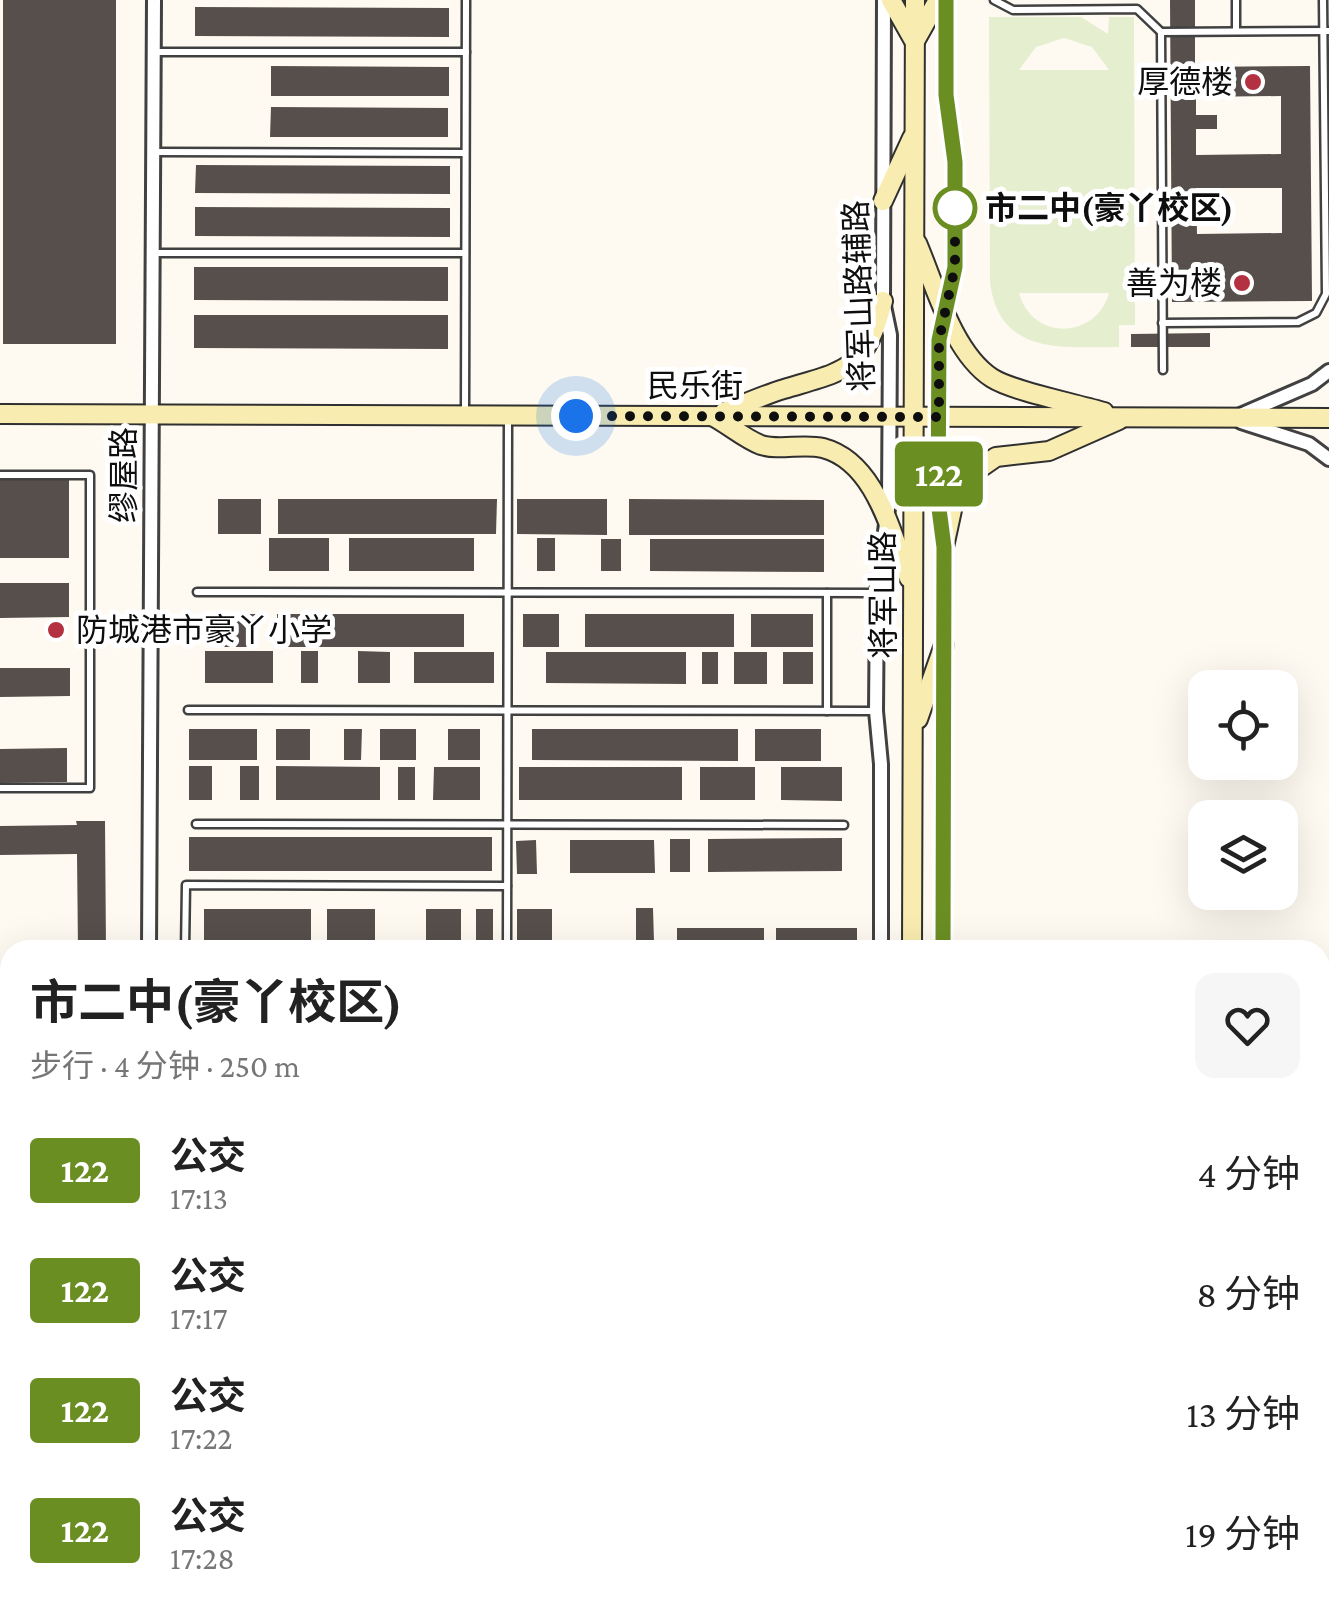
<!DOCTYPE html>
<html lang="zh">
<head>
<meta charset="utf-8">
<style>
	body { margin:0; font-family:"Crimson Pro","Noto Sans SC",serif; background:#f6f6f6; color:#222; height:100vh; display:flex; flex-direction:column; font-size:38px; white-space:nowrap }
	* { box-sizing:border-box; margin:0 }
	p { font-size:32px; color:#767676 }
	.icon { flex:none; width:55px; height:55px; fill:none; stroke:currentColor; stroke-width:2; stroke-linecap:round; stroke-linejoin:round }
	.map { position:relative; flex:1; overflow:hidden }
	.panel { position:absolute; left:0px; top:940px; width:1330px; height:670px; display:flex; flex-direction:column; background:#fff; border-radius:30px 30px 0 0; box-shadow:0 10px 40px #0002 }
	.panel>* { flex:none }
	.badge { padding:0 20px; border-radius:8px; font-size:35px; line-height:65px }
	.buttons { position:absolute; left:1188px; top:670px; display:grid; gap:20px }
	.buttons a { display:grid; place-items:center; width:110px; height:110px; border-radius:20px; background:#fff; box-shadow:0 10px 40px #0002; font-size:50px }
	.you { position:absolute; width:50px; height:50px; margin:-25px; border:8px solid #fff; border-radius:50%; background:#1a73e8; box-shadow:0 0 0 15px #1a73e833 }
	.map>.badge { position:absolute; translate:-50% -50%; box-shadow:0 0 0 5px #fff }
	.round { display:grid; place-items:center; flex:none; width:105px; height:105px; border-radius:20px; background:#f6f6f6 }
	.overview { display:flex; align-items:center; justify-content:space-between; height:170px; padding:0 30px }
	h1 { font-size:48px; font-weight:700; line-height:75px }
	ul { padding:0; list-style:none }
	li { display:flex; align-items:center; gap:30px; height:120px; padding:0 30px }
	li div { flex:1 }
	li b { display:block; font-size:38px }
	li em { font-style:normal }
	li .badge { min-width:110px; font-weight:700; text-align:center }
	.map>svg:first-child { display:block }
</style>
</head>
<body>
<div class="map">
<svg width="1329" height="1610" viewBox="0 0 1329 1610">
	<rect width="100%" height="100%" fill="#fefaf1"/>
	<path fill="#e5eece" fill-rule="evenodd" d="M989,17H1081L1108,34L1109,17H1134L1135,325H1119V347C1063,347 999,356 990,282ZM1064,38L1092,47L1109,70H1019L1036,47ZM1019,293H1109C1096,340 1032,341 1019,293Z"/>
	<g fill="#564f4c" fill-rule="evenodd">
		<rect x="3" y="0" width="113" height="344"/>
		<path d="M1170,0H1195V67L1310,66L1312,301L1172,302ZM1281,96V154L1196,155V129H1217V115H1196V97ZM1196,188H1282V233L1197,234Z"/>
		<path d="M195,7L449,8V37L195,36Z"/>
		<path d="M271,66L449,67V96H271Z"/>
		<path d="M271,107L448,108V137H270Z"/>
		<path d="M196,165L450,166V194L195,193Z"/>
		<path d="M195,207L450,208V237L195,236Z"/>
		<path d="M194,267H448V301L194,300Z"/>
		<path d="M194,315H448V349L194,348Z"/>
		<path d="M1210,333V347H1131V334Z"/>
		<rect x="0" y="480" width="69" height="78"/>
		<rect x="218" y="499" width="43" height="35"/>
		<path d="M278,499H497L496,534H278Z"/>
		<path d="M517,499H607V535L517,534Z"/>
		<path d="M629,499L824,500V535H629Z"/>
		<rect x="269" y="538" width="60" height="33"/>
		<rect x="349" y="538" width="125" height="33"/>
		<rect x="537" y="538" width="18" height="33"/>
		<rect x="601" y="539" width="20" height="32"/>
		<path d="M650,539H824V572L650,571Z"/>
		<path d="M0,583H69V617L0,618Z"/>
		<rect x="224" y="614" width="33" height="33"/>
		<rect x="277" y="614" width="187" height="33"/>
		<rect x="523" y="614" width="36" height="33"/>
		<rect x="585" y="614" width="149" height="33"/>
		<rect x="751" y="614" width="62" height="33"/>
		<rect x="205" y="651" width="68" height="32"/>
		<rect x="301" y="651" width="17" height="32"/>
		<path d="M358,651L390,652V683H358Z"/>
		<rect x="414" y="652" width="80" height="31"/>
		<path d="M546,652H686V684L546,683Z"/>
		<rect x="702" y="652" width="16" height="32"/>
		<rect x="734" y="652" width="33" height="32"/>
		<rect x="783" y="652" width="30" height="32"/>
		<path d="M0,668H70V696L0,697Z"/>
		<rect x="189" y="729" width="68" height="31"/>
		<rect x="276" y="729" width="34" height="31"/>
		<path d="M344,729H362L361,760H344Z"/>
		<rect x="380" y="729" width="36" height="31"/>
		<rect x="448" y="729" width="32" height="31"/>
		<path d="M532,729H738V761L532,760Z"/>
		<rect x="755" y="729" width="66" height="32"/>
		<path d="M67,748V782L0,783V749Z"/>
		<rect x="189" y="766" width="23" height="34"/>
		<rect x="240" y="766" width="19" height="34"/>
		<path d="M276,766L380,767V800H276Z"/>
		<rect x="398" y="767" width="17" height="33"/>
		<path d="M434,767H480V800H433Z"/>
		<rect x="519" y="767" width="163" height="33"/>
		<rect x="700" y="767" width="55" height="33"/>
		<path d="M781,767H842V801L781,800Z"/>
		<path d="M76,821H105L106,950H78L77,854L0,855V826L77,825Z"/>
		<rect x="189" y="837" width="303" height="34"/>
		<path d="M842,838V871L708,872V839Z"/>
		<rect x="670" y="839" width="20" height="33"/>
		<path d="M536,840L537,874H517L516,841Z"/>
		<path d="M570,840H654L655,873H570Z"/>
		<path d="M636,908H653L654,942H636Z"/>
		<rect x="204" y="909" width="107" height="34"/>
		<rect x="327" y="909" width="48" height="34"/>
		<rect x="426" y="909" width="35" height="34"/>
		<rect x="476" y="909" width="17" height="34"/>
		<path d="M517,909H552V944L517,943Z"/>
		<rect x="677" y="928" width="87" height="22"/>
		<rect x="776" y="928" width="81" height="22"/>
		<rect x="1320" y="1320" width="9" height="31"/>
		<rect x="1320" y="1380" width="9" height="33"/>
		<rect x="1320" y="1419" width="9" height="31"/>
		<rect x="1320" y="1479" width="9" height="33"/>
		<rect x="1320" y="1526" width="9" height="32"/>
		<rect x="368" y="1600" width="60" height="10"/>
		<path d="M446,1600H520V1610H445Z"/>
		<rect x="549" y="1600" width="140" height="10"/>
		<rect x="1007" y="1600" width="29" height="10"/>
		<rect x="1052" y="1600" width="53" height="10"/>
		<rect x="1282" y="1600" width="41" height="10"/>
	</g>
	<g fill="none" stroke-linecap="round" stroke-linejoin="round">
		<g stroke="#414141" stroke-width="11">
			<g id="lane">
				<path d="M994,0L1013,10L1137,9L1161,32"/>
				<path d="M1236,0V31"/>
				<path d="M154,52H466"/>
				<path d="M153,152L465,153"/>
				<path d="M154,253H465"/>
				<path d="M1162,323L1298,322L1316,313L1326,294L1323,0"/>
				<path d="M1163,370L1161,32L1329,31"/>
				<path d="M465,414L466,0"/>
				<path d="M0,475H90V788H0"/>
				<path d="M197,592L875,593"/>
				<path d="M90,637H149"/>
				<path d="M188,710L875,711"/>
				<path d="M827,711V593"/>
				<path d="M196,824L844,825"/>
				<path d="M185,950L186,885L507,886"/>
				<path d="M507,950L508,417"/>
				<path d="M1320,1370H1329"/>
				<path d="M1320,1469H1329"/>
				<path d="M1320,1574H1329"/>
				<path d="M533,1610V1600"/>
				<path d="M716,1610V1600"/>
				<path d="M1114,1610V1600"/>
				<path d="M1228,1610V1600"/>
			</g>
		</g>
		<g stroke="#414141" stroke-width="18">
			<g id="street">
				<path d="M1238,416L1312,384L1329,371"/>
				<path d="M1241,422L1309,444L1329,459"/>
				<path d="M149,950L154,0"/>
				<path d="M881,950V764L876,711L877,593L889,501L890,335L883,301L884,0"/>
				<path d="M943,950L944,547L939,501V341L955,267V162L946,95V0"/>
				<path d="M1320,1255L1329,1254"/>
				<path d="M0,1270H10"/>
				<path d="M879,1610V1600"/>
				<path d="M941,1610V1600"/>
			</g>
		</g>
		<g stroke="#303030" stroke-width="22">
			<g id="secondary">
				<path d="M891,0L913,39"/>
				<path d="M915,41L938,0"/>
				<path d="M883,201L912,138"/>
				<path d="M917,243C935,285 953,353 992,378C1012,391 1077,404 1104,412"/>
				<path d="M724,412C744,404 764,395 784,389C847,370 865,371 883,301"/>
				<path d="M0,414L1329,418"/>
				<path d="M714,417C729,425 745,439 761,445C780,451 803,443 823,448C876,462 891,534 909,578"/>
				<path d="M944,547L955,496L970,475L996,457L1049,451L1119,420"/>
				<path d="M918,719L944,645"/>
				<path d="M912,950L915,0"/>
				<path d="M910,1610V1600"/>
			</g>
		</g>
		<use href="#lane" stroke="#fff" stroke-width="6"/>
		<use href="#street" stroke="#fff" stroke-width="12"/>
		<use href="#secondary" stroke="#f9ecb1" stroke-width="18"/>
	</g>
	<g fill="none" stroke-linecap="round" stroke-linejoin="round">
		<g stroke="#fff" stroke-width="22">
			<path id="line" d="M943,950L944,547L938,501L939,340L955,267V162L946,95V0"/>
		</g>
		<use href="#line" stroke="#6b8e23" stroke-width="15"/>
		<path stroke="#0e0e0e" stroke-width="10" stroke-dasharray="0 18" d="M576,416L939,417V340L955,267V197V208"/>
	</g>
	<g fill="#b43141" stroke="#fff" stroke-width="4">
		<circle cx="1253" cy="82" r="10"/>
		<circle cx="1242" cy="283" r="10"/>
		<circle cx="56" cy="630" r="10"/>
	</g>
	<circle fill="#fff" stroke="#6b8e23" stroke-width="5" cx="955" cy="208" r="20"/>
	<g text-anchor="middle" dominant-baseline="central" stroke-width="10" stroke-linejoin="round" paint-order="stroke">
		<g font-size="32" fill="#0e0e0e" stroke="#fff" text-anchor="end">
			<text x="1233" y="82">厚德楼</text>
			<text x="1222" y="283">善为楼</text>
			<text x="76" y="630" text-anchor="start">防城港市豪丫小学</text>
		</g>
		<g font-size="32" font-weight="bold" fill="#0e0e0e" stroke="#fff" text-anchor="start">
			<text x="985" y="208">市二中(豪丫校区)</text>
		</g>
		<g font-size="32" fill="#0e0e0e" stroke="#fff">
			<text transform="translate(859 296) rotate(-92)">将军山路辅路</text>
			<text x="695" y="386">民乐街</text>
			<text transform="translate(124 475) rotate(-90)">缪屋路</text>
			<text transform="translate(883 595) rotate(-90)">将军山路</text>
		</g>
	</g>
</svg>
<div class="buttons">
<a><svg class="icon" aria-label="locate" viewBox="0 0 24 24"><circle cx="12" cy="12" r="6"/><path d="M12 2v4M12 18v4M2 12h4M18 12h4"/></svg></a>
<a><svg class="icon" aria-label="layers" viewBox="0 0 24 24"><path d="M12 4l9 5-9 5-9-5zM3 14l9 5 9-5"/></svg></a>
</div>
<div class="you" style="left:576px;top:416px"></div>
<b class="badge" style="left:939px;top:474px;background:#6b8e23;color:#fff">122</b>
<section class="panel">
<div class="overview"><div><h1>市二中(豪丫校区)</h1><p>步行 · 4 分钟 · 250 m</p></div><a class="round"><svg class="icon" aria-label="heart" viewBox="0 0 24 24"><path d="M12 20l-8-8c-3-5 5-10 8-4 3-6 11-1 8 4z"/></svg></a></div>
<ul>
<li><span class="badge" style="background:#6b8e23;color:#fff">122</span><div><b>公交</b><p>17:13</p></div><em>4 分钟</em></li>
<li><span class="badge" style="background:#6b8e23;color:#fff">122</span><div><b>公交</b><p>17:17</p></div><em>8 分钟</em></li>
<li><span class="badge" style="background:#6b8e23;color:#fff">122</span><div><b>公交</b><p>17:22</p></div><em>13 分钟</em></li>
<li><span class="badge" style="background:#6b8e23;color:#fff">122</span><div><b>公交</b><p>17:28</p></div><em>19 分钟</em></li>
</ul>
</section>
</div>
</body>
</html>
